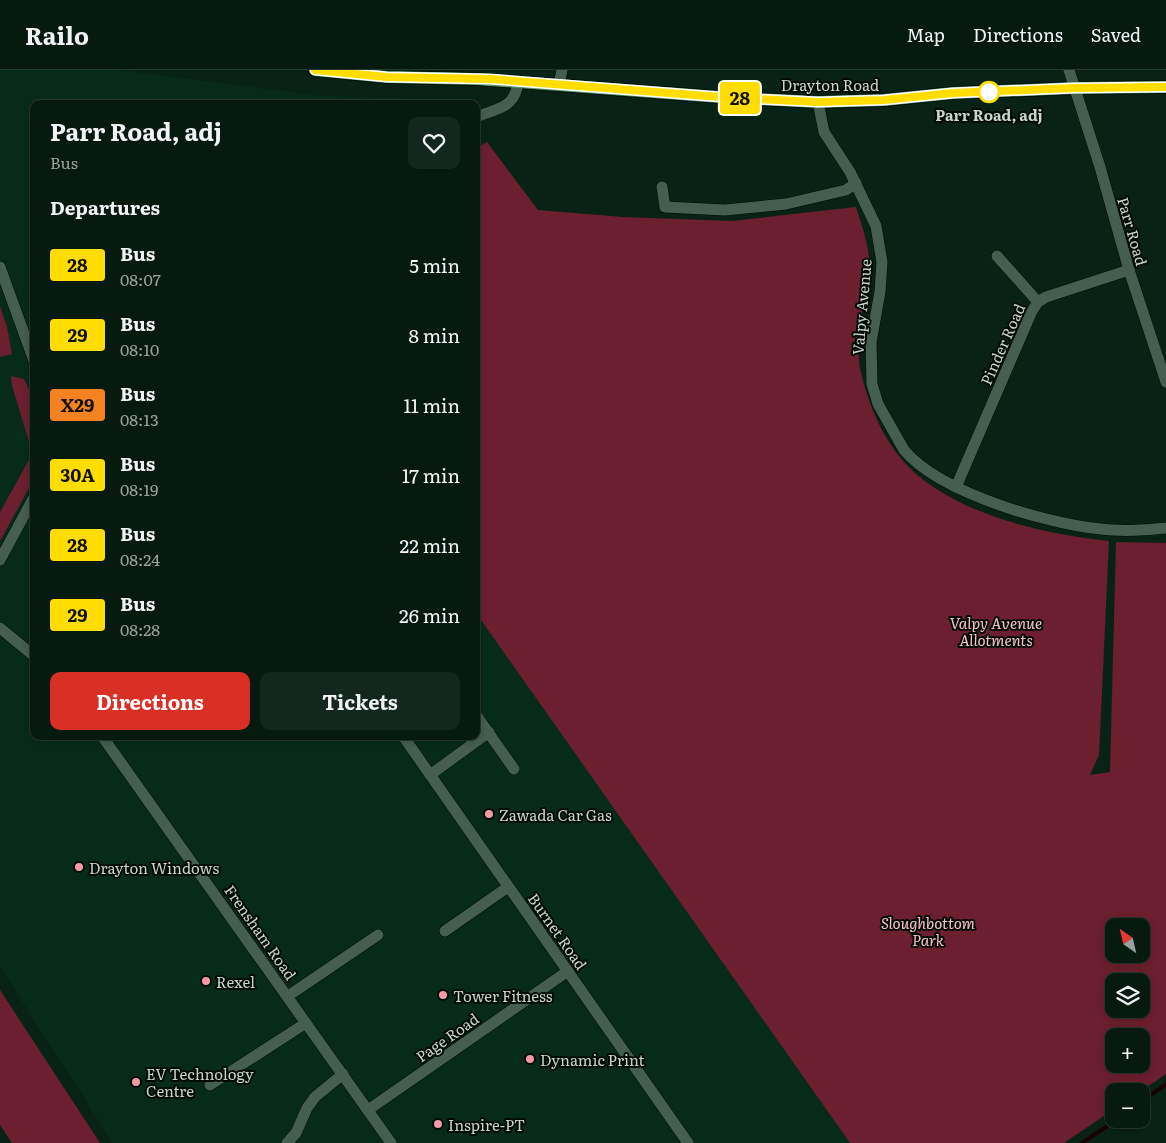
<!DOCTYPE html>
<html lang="en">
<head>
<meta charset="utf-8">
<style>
	body { margin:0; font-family:Literata,serif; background:#14271e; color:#f1f3f6; height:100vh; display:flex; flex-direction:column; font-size:19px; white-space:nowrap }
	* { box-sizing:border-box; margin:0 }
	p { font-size:16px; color:#98a19f }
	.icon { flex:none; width:28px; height:28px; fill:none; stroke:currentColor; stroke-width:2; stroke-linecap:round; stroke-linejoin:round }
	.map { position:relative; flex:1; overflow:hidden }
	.side { position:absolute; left:30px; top:30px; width:450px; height:640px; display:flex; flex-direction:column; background:#061a10; border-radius:10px; box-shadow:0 2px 8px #0003,0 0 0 1px #273830 }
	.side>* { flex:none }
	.badge { padding:0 10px; border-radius:4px; font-size:18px; line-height:32px }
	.needle { width:32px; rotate:326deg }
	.tools { position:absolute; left:1105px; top:848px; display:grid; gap:10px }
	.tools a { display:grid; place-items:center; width:45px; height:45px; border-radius:10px; background:#061a10; box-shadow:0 2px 8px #0003,0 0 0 1px #273830; font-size:25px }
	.map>.badge { position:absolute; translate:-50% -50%; box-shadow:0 0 0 2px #fff }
	h2 { padding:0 20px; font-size:19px; line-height:45px }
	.round { display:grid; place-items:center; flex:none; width:52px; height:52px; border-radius:10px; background:#14271e }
	.overview { display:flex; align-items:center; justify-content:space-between; height:85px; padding:0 20px }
	h1 { font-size:24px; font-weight:700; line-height:38px }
	.primary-button { display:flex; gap:10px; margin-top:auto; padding:10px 20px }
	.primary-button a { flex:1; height:58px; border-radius:10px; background:#d93025; color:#fff; font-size:20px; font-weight:700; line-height:58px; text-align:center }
	.primary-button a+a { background:#14271e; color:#f1f3f6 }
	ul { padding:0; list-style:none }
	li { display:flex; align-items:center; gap:15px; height:70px; padding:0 20px }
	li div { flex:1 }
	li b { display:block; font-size:19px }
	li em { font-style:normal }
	li .badge { min-width:55px; font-weight:700; text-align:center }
	header { display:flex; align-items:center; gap:30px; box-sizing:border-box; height:70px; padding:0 25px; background:#061a10; border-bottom:1px solid #273830 }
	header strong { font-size:24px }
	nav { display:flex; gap:28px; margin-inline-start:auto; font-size:18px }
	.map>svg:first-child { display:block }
</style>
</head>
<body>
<header>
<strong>Railo</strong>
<nav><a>Map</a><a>Directions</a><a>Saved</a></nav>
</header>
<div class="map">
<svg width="1166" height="1073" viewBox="0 0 1166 1073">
	<rect width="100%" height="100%" fill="#082315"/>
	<path fill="#072b19" d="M0,0H118L314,25L441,30L440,34H34V666H476V543L850,1073H113L0,897Z"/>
	<g fill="#6c1f2e" fill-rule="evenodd">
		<path d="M487,72L538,140L623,147L732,151L856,137C861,154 869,174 869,192C868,225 855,257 859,290C860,303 865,318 869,330C879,359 896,388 921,408C970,447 1048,465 1109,471L1099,685L1090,705L1110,702L1116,472L1166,473V1004L1141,1021H1114V1039L1064,1073H850L476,543V78ZM1114,856H1141V884H1114ZM1114,911H1141V939H1114ZM1114,966H1141V994H1114Z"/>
		<path d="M0,236L7,257L12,284L0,287Z"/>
		<path d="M11,306L24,309L34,330V409L0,471V442L29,390L31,378L12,316Z"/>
		<path d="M0,920L100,1073H12L0,1055Z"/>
	</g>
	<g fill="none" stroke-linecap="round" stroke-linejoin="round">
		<g stroke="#190104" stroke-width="4">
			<path d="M1141,1032L1166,1014"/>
			<path d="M1082,1073L1118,1049"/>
		</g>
		<g stroke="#000c03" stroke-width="12">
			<g id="minor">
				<path d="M1069,0L1100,97L1129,200L1166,312"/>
				<path d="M559,15L562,0"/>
				<path d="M818,32L824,62L850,102L876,156L882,192L880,222L871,272L872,314L878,334L904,380C941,424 1055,457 1112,460C1130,461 1148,460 1166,458"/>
				<path d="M476,47C498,38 516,38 518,11"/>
				<path d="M662,117L665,137L725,140L786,134L846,120L856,113"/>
				<path d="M997,186L1038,232"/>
				<path d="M0,197L34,291"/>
				<path d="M956,417L1032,241L1038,232L1046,227L1129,200"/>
				<path d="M0,490L34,427"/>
				<path d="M0,558L34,586"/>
				<path d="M476,645L514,699"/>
				<path d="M102,666L391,1073"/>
				<path d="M403,666L688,1073"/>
				<path d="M430,705L489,662"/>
				<path d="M445,861L508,817"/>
				<path d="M288,926L378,865"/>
				<path d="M210,1015L306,953"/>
				<path d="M368,1040L568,901"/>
				<path d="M287,1073L296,1063L307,1038L315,1027L343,1004"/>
			</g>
		</g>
		<g stroke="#000c03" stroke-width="14">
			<path id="primary" d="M315,0L387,7L477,9L733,28L818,32L884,30L953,23L1074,18L1166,17"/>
		</g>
		<use href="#minor" stroke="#445f4f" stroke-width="11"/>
		<use href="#primary" stroke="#519671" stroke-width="12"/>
	</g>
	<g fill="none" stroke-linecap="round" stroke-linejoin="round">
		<g stroke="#fff" stroke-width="11">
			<path id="line" d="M315,0L387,7L490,9L733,28L818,32L884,30L953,23L1074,18L1166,17"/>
		</g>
		<use href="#line" stroke="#ffdd01" stroke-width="8"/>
	</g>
	<circle fill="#fff" stroke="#ffdd01" stroke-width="2.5" cx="989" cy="22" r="10"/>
	<g fill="#f49aa3" stroke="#020a05" stroke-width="2">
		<circle cx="489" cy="744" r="5"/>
		<circle cx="79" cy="797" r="5"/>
		<circle cx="206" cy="911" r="5"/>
		<circle cx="443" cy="925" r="5"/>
		<circle cx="530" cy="989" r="5"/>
		<circle cx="136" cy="1012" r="5"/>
		<circle cx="438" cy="1054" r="5"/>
	</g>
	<g text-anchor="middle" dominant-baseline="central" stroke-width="4" stroke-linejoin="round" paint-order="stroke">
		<g font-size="15" fill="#c7d6cd" stroke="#020a05">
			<text x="830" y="14">Drayton Road</text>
			<text transform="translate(1133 161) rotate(74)">Parr Road</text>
			<text transform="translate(861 237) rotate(-85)">Valpy Avenue</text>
			<text transform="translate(1002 274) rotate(-66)">Pinder Road</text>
			<text transform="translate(558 861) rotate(55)">Burnet Road</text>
			<text transform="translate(261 862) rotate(55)">Frensham Road</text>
			<text transform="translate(447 967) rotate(-35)">Page Road</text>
		</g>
		<g font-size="15" font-weight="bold" fill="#c7d6cd" stroke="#020a05">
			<text x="989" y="44">Parr Road, adj</text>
		</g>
		<g font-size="15" font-style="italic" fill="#f9c2c6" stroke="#020a05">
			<text x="996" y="552">Valpy Avenue<tspan x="996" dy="17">Allotments</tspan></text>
			<text x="928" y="852">Sloughbottom<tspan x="928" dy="17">Park</tspan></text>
		</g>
		<g font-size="15" fill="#c7d6cd" stroke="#020a05" text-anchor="start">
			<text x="499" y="744">Zawada Car Gas</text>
			<text x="89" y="797">Drayton Windows</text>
			<text x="216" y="911">Rexel</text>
			<text x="453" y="925">Tower Fitness</text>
			<text x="540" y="989">Dynamic Print</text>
			<text x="146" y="1003">EV Technology<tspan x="146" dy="17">Centre</tspan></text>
			<text x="448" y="1054">Inspire-PT</text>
		</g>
	</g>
</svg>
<div class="tools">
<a><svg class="needle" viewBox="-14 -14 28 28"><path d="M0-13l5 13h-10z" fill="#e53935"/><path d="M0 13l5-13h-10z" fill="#98a19f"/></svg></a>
<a><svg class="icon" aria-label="layers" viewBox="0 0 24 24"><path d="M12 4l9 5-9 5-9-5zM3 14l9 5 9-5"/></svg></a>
<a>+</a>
<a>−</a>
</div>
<b class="badge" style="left:740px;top:28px;background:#ffdd01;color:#111">28</b>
<section class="side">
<div class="overview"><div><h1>Parr Road, adj</h1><p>Bus</p></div><a class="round"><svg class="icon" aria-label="heart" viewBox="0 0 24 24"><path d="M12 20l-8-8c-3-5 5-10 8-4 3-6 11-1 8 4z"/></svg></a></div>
<h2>Departures</h2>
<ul>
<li><span class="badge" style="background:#ffdd01;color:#111">28</span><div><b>Bus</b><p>08:07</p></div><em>5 min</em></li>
<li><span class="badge" style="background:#ffdd01;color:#111">29</span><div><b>Bus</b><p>08:10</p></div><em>8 min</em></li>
<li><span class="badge" style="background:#f58220;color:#111">X29</span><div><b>Bus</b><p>08:13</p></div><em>11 min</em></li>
<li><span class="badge" style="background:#ffdd01;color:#111">30A</span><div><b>Bus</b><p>08:19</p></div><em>17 min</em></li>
<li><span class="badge" style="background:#ffdd01;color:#111">28</span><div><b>Bus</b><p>08:24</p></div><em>22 min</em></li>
<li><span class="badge" style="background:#ffdd01;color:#111">29</span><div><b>Bus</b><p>08:28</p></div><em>26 min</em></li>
</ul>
<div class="primary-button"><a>Directions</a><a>Tickets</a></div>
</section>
</div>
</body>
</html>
